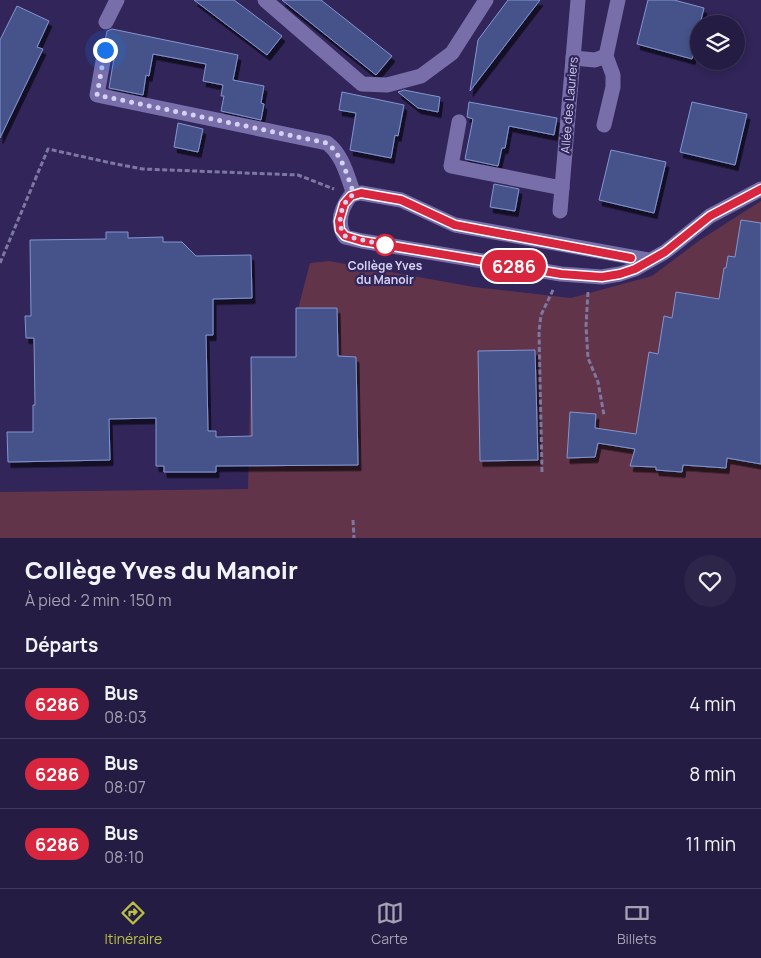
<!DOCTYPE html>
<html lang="fr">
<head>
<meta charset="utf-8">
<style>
	body { margin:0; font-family:Manrope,sans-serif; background:#2d254a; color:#f1f3f6; height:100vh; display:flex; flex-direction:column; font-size:19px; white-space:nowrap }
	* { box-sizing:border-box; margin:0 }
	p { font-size:16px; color:#a3a1b2 }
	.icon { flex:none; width:28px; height:28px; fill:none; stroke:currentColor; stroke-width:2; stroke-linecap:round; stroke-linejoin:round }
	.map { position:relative; height:538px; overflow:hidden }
	.panel { display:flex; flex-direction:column; background:#251c43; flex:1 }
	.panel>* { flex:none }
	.badge { padding:0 10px; border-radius:16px; font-size:18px; line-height:32px }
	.buttons { position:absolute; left:690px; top:15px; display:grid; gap:10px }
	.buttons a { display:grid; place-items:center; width:55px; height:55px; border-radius:50%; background:#251c43; box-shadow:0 2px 8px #0003,0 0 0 1px #423a5c; font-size:25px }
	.you { position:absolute; width:25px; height:25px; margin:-12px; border:4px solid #fff; border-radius:50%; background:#1a73e8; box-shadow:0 0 0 8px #1a73e833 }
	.map>.badge { position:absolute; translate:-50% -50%; box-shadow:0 0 0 2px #fff }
	h2 { padding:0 25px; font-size:19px; line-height:45px }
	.round { display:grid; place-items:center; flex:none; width:52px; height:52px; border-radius:26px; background:#2d254a }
	.overview { display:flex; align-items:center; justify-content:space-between; height:85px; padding:0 25px }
	h1 { font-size:24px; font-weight:800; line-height:38px }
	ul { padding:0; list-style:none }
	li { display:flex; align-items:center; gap:15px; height:70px; padding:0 25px; border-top:1px solid #423a5c }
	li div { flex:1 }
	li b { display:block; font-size:19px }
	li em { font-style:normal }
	li .badge { min-width:55px; font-weight:700; text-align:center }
	.tab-bar { display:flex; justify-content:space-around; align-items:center; height:70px; border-top:1px solid #423a5c; background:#251c43; font-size:14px; color:#a3a1b2 }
	.tab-bar a { display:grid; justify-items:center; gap:2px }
	.tab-bar .active { color:#bcbf43 }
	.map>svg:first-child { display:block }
</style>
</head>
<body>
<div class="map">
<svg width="761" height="538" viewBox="0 0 761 538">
	<defs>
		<filter id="shadow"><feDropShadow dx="3" dy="5.5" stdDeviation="0" flood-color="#0009"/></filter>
	</defs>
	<rect width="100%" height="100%" fill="#312559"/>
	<path fill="#62344a" d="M761,201V538H0V492L248,489L251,357H296L298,309L310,263L329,261L474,287L571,298L652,276L700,240Z"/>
	<g fill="#44538a" stroke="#8395d1" filter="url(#shadow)">
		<path d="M194,0H234L282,36L267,55Z"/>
		<path d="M282,0H321L392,56L376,75Z"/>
		<path d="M508,0H540L470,91L478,40Z"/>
		<path d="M648,0H674L704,8L700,24H699V31L692,59L637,44Z"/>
		<path d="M17,6L49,21L37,47L43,49L0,138V40Z"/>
		<path d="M112,29L238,55L233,80L264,86L261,103L264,104L261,120L221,111L224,96H221L223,85L203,81L206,64L153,54L149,76L146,75L143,95L109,88L116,46L105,41L107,31Z"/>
		<path d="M404,90L440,97L438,112L418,108L398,92Z"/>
		<path d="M342,92L404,105L398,136L395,135L391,158L350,150L356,113L339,110Z"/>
		<path d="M469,102L557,118L554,135L509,126L505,148H502L498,166L465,159L473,119L467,117Z"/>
		<path d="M692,102L747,114L735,165L680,152Z"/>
		<path d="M178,123L203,129L198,152L174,147Z"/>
		<path d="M611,150L666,162L654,213L599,200Z"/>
		<path d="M494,184L519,189L515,211L490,207Z"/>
		<path d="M741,220L761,223V464L727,458L726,468L683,465L682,472L656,470V467L630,466L635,449L598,443L595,457L567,458L570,412L596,414L595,428L636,434L649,352L658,354L664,316L672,318L676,292L719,299L724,268H726L728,256L735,257Z"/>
		<path d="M106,232H128V238L163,237V242H182L196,256L251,255L252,298L213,299V335H206L208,431H216V437L252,436L251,357H296V308H337L338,356L356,357L358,465L216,466V472H164V466H156V418L109,419L110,460L8,462L7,432H33V405H35L34,338H26L25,316H31L30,240L106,239Z"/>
		<path d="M535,350L538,460L480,461L478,351Z"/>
	</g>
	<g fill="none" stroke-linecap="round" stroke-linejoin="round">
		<g stroke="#7e77a2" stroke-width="3" stroke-dasharray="5 2.5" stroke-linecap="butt">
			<path d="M0,263L48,149L116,164L143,169L298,175L334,189"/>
			<path d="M588,292L586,326L588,358L598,382L604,415"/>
			<path d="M542,472L539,331L541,315L554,288"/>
			<path d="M353,520L354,538"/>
		</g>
		<g stroke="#786eaa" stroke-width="15">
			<path d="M265,0L362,84L387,85L421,76L452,53L486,0"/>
			<path d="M106,22L117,0"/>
			<path d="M105,50L97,95L327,143C343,155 347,176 354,194"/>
			<path d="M573,58L595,60L606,56"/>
			<path d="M459,122L451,166L562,188"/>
			<path d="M604,125L613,87V75L606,56L618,0"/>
			<path d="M560,211L578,0"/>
			<path d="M648,260L455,225L401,200L361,193L351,195C341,208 336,223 345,237L362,241L561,274L602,277L620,274L635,269L665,252L710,216L761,189"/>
		</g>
	</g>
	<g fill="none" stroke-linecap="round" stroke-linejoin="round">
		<g stroke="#fff" stroke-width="11">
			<path id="line" d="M631,258L455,225L401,200L361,193L351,196L344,204L339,221L340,230L345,236L362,241L561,274L602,277L620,274L635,269L665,252L710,216L761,189"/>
		</g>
		<use href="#line" stroke="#d7263d" stroke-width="8"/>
		<path stroke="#d4d1f2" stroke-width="5" stroke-dasharray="0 9" d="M105,50L97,95L327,143C343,156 347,176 354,194C340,203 336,224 345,236L385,245"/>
	</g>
	<circle fill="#fff" stroke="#d7263d" stroke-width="2.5" cx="385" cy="245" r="10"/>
	<g text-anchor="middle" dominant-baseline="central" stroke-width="4.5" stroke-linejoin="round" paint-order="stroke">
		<g font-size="12" fill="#d4d1f2" stroke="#312559">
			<text transform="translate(569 105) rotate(-85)">Allée des Lauriers</text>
		</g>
		<g font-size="12" font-weight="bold" fill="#d4d1f2" stroke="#312559">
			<text x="385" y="265">Collège Yves<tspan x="385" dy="14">du Manoir</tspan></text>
		</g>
	</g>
</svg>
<div class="buttons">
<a><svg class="icon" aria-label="layers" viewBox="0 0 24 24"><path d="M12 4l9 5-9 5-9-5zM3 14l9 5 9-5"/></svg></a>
</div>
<div class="you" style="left:105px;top:50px"></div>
<b class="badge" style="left:514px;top:266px;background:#d7263d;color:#fff">6286</b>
</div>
<section class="panel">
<div class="overview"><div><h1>Collège Yves du Manoir</h1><p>À pied · 2 min · 150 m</p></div><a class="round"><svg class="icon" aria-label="heart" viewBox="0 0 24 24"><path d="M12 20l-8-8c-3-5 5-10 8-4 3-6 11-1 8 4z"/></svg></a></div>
<h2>Départs</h2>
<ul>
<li><span class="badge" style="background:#d7263d;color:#fff">6286</span><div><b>Bus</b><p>08:03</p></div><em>4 min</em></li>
<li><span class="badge" style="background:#d7263d;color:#fff">6286</span><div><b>Bus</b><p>08:07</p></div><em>8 min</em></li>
<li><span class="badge" style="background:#d7263d;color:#fff">6286</span><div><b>Bus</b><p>08:10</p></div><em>11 min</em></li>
</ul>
</section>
<nav class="tab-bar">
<a class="active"><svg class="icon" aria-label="directions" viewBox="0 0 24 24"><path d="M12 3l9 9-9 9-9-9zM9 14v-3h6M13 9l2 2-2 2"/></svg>Itinéraire</a>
<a><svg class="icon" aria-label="map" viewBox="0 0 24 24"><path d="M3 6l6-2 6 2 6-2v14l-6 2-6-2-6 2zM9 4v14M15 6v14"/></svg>Carte</a>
<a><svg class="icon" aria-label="tickets" viewBox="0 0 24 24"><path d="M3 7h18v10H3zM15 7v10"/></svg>Billets</a>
</nav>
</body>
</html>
